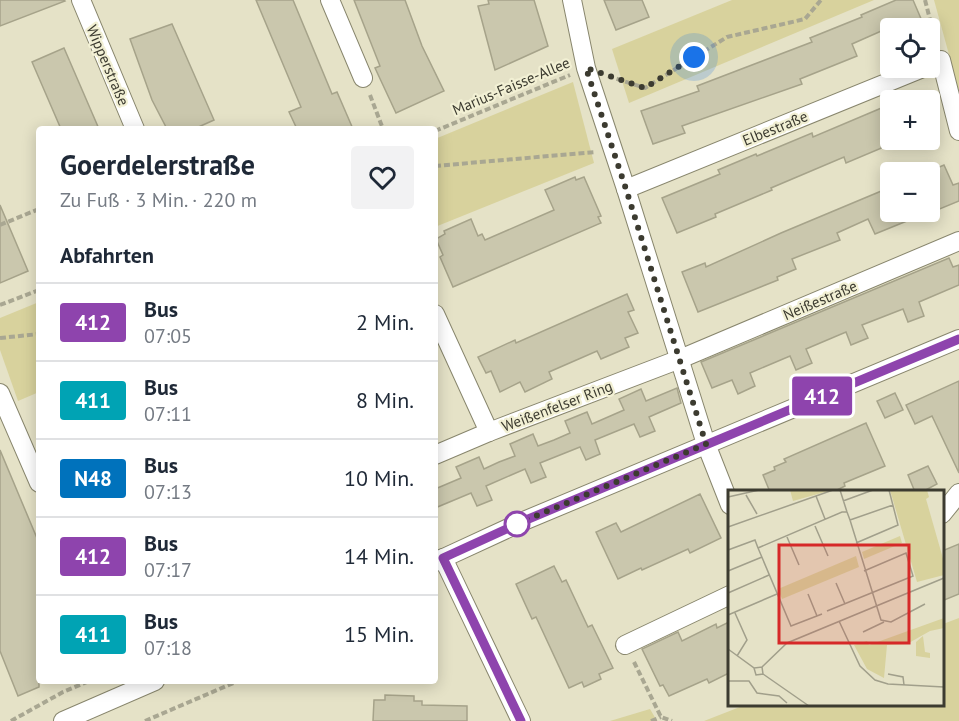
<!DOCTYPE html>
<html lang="de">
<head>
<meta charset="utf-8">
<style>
	body { margin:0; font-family:"PT Sans",sans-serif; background:#f2f2f3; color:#1f2937; height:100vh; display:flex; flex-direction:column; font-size:22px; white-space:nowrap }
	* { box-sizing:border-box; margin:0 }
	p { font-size:20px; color:#747a83 }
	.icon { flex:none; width:33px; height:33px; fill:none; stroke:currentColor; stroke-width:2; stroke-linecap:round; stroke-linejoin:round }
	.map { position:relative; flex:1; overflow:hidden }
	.sheet { position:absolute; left:36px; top:126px; width:402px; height:558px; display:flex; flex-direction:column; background:#fff; border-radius:6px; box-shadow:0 3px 15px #0003 }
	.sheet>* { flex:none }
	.badge { padding:0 12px; border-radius:4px; font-size:21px; line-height:39px }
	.buttons { position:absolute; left:880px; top:18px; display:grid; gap:12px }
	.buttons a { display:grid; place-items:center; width:60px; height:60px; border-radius:6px; background:#fff; box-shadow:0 3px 15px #0003; font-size:30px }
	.you { position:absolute; width:30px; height:30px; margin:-15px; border:4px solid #fff; border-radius:50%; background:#1a73e8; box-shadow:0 0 0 9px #1a73e833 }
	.map>.badge { position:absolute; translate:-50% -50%; box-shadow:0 0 0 3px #fff }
	h2 { padding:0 24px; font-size:22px; line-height:54px }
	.round { display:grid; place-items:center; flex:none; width:63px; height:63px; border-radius:6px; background:#f2f2f3 }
	.overview { display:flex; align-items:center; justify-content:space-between; height:102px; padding:0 24px }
	h1 { font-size:28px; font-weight:700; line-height:45px }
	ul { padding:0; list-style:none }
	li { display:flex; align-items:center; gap:18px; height:78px; padding:0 24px; border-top:2px solid #e0e1e3 }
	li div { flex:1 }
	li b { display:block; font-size:22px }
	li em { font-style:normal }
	li .badge { min-width:66px; font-weight:700; text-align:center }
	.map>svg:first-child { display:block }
</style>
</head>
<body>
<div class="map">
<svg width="959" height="721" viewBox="0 0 959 721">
	<rect width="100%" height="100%" fill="#e5e2c7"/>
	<g fill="#d8d29d">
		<path d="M732,0H874L629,103L612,49Z"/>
		<path d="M934,0H959V91Z"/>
		<path d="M573,82L594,163L435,227V139Z"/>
		<path d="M39,302V392L18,401L0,350V318Z"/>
		<path d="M959,618V721H704L745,705L942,704L943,624Z"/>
		<path d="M650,709L657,721H610Z"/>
	</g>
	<g fill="#cac7ad" stroke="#a6a38a" stroke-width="1.5">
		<path d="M0,0H64L65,1L0,26Z"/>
		<path d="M256,0H293L332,94L337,92L353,129H297L289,112L301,107Z"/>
		<path d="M354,0H405L422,46L444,91L396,113L375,68L380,66Z"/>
		<path d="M488,0H534L548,46L495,70L478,6L489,4Z"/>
		<path d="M604,0H642L649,17L616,30Z"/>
		<path d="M896,0H913L925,28H888L852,44L857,56L800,79L802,84L682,126L685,133L653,144L641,111L699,91L697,86L812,42L810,38L862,17L861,15Z"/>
		<path d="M172,24L214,120L194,129H167L152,100L130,39Z"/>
		<path d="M64,48L99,129H61L32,62Z"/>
		<path d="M891,104V144L846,163L844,157L771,188L772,190L715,214L716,217L677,233L662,198L720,174L718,170L756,154L757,156L812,133L813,137Z"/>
		<path d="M944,165L953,185L959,183V201L930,213V171Z"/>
		<path d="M575,177L576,180L584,177L601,216L598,217L601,223L453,287L440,257L443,255L436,239L445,234L444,231L471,219L478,236L482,234L485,240L554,210L545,190Z"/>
		<path d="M891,187V212H929L875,234L868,219L837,233L840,240L792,259L796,269L777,277L778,280L698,312L682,272L705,263L706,267L781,233Z"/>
		<path d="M0,205L28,271L0,283Z"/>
		<path d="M949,258L953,267L959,265V285L919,302L924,316L908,322L903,309L862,325L868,338L851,345L846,332L806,349L812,363L796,370L790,356L750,373L755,386L738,394L732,380L712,388L701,362Z"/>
		<path d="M627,294L634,310L628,312L638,333L625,338L629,347L601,359L597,351L549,372L552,379L525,392L520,382L500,392L491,371L486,373L478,357L515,340L516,343Z"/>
		<path d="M959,381V473L932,416L915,424L906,405Z"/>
		<path d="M677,388L681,403L649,417L655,431L640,437L634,424L595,440L600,454L586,460L580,447L540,463L546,477L531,483L525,469L486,486L492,500L477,506L471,493L435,508V489L461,478L456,467L479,457L484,469L499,462L515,456L510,444L533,434L538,446L554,440L570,433L565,421L587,412L592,424L624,410L619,399L641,389L646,401Z"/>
		<path d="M895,393L903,410L885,418L877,401Z"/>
		<path d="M866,423L885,466L844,483L845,486L833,492H770L763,475L775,470L774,467L786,462L784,459Z"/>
		<path d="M0,450L39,543V687L18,696L0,651Z"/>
		<path d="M928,466L937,484L922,492H915L908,475Z"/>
		<path d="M700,494L721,538L690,553L688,549L642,570L641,568L618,579L596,532L616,523L621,532Z"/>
		<path d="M959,544V594L942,601V551Z"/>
		<path d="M554,566L562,582L566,580L588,627L592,625L613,668L599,674L601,679L584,687L582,682L569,688L536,617L532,619L516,584Z"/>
		<path d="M729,622V673L709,683L707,679L669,696L663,685L660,686L642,649L678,632L682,641L716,624L717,628Z"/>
		<path d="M385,695L414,696V701H422V705L467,706V721H373L374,700H385Z"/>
	</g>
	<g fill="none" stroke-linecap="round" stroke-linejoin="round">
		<g stroke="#88866d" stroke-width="20">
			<g id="street">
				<path d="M81,0L135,129"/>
				<path d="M330,0L363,78"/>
				<path d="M572,0L586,68L626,189L706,444L730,505"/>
				<path d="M930,64L941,60L959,131"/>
				<path d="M626,189L923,68"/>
				<path d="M435,314L489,432"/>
				<path d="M0,393L39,483"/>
				<path d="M435,455L489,432L680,359L959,241"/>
				<path d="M942,514L959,493"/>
				<path d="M443,558L521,721"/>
				<path d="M435,562L526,520L959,339"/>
				<path d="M625,645L730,595"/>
				<path d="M63,721L155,681"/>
			</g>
		</g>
		<g stroke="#a9a792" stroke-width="4" stroke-dasharray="6 3" stroke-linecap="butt">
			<path d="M925,0L936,43"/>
			<path d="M608,76L645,88L727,37L805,19L821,0"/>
			<path d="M370,95L383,129"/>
			<path d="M435,131L570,75"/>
			<path d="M435,166L595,152"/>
			<path d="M0,225L39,209"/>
			<path d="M0,305L39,290"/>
			<path d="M0,338L39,334"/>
			<path d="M634,662L661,717L672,721"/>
			<path d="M11,721L63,692L89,681"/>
			<path d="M145,721L238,681"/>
			<path d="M651,721L661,717"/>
		</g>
		<use href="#street" stroke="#fff" stroke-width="18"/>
	</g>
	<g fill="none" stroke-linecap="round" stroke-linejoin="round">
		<g stroke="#fff" stroke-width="14">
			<path id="line" d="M521,721L443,558L526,520L959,339"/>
		</g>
		<use href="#line" stroke="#8e44ad" stroke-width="9"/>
		<path stroke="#3c3b30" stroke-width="6" stroke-dasharray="0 10.8" d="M517,524L706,444L626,189L586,68L645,88L694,57"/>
	</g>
	<circle fill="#fff" stroke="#8e44ad" stroke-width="3" cx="517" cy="524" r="12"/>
	<g text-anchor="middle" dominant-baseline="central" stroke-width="4.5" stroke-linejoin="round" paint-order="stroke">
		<g font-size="15" fill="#3c3b30" stroke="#f2f0d4">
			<text transform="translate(108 65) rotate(67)">Wipperstraße</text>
			<text transform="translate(511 86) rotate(-23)">Marius-Faisse-Allee</text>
			<text transform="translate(775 128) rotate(-22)">Elbestraße</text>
			<text transform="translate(820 300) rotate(-23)">Neißestraße</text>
			<text transform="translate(557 406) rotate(-21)">Weißenfelser Ring</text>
		</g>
	</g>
	<g transform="translate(728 490)">
		<rect width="216" height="216" fill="#e5e2c7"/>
		<path d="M62,0H104L65,11ZM162,0H199L201,7L198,9L216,72V85L189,92ZM172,46L174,53L136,69L134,62ZM128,66L131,77L54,109L50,99ZM216,128V138L202,141L179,154L159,155L156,188L139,179L126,155L139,151L141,155ZM195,146L197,162L202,163V168L188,166V152Z" fill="#d8d29d"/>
		<path fill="none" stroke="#a19f8b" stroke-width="1.5" d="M112,0L119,22M18,5L29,24M88,6L97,29M0,7L31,0M115,11L145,0M122,30L165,15M87,36L100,66M0,37L105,0M59,47L71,75M128,53L170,35L161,0M0,60L27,50L30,58M0,81L34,67M108,93L117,114M0,103L41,85M80,104L89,126M99,121L185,86L178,63L136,81M7,123L19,150L9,166M94,124L63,136L30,58L114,22H119L122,30L153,130L163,132L197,114M0,125L49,104M111,131L132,176L147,190L160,194L216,197M135,142L156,132M0,159L26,178L28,185L35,184L34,177L26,178M34,177L59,153L216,88M35,184L81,216M160,184L175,187L176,195M0,191H21L29,203L51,206L59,213"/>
		<path fill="#d62828" fill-opacity="0.15" stroke="#d62828" stroke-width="3" d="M51,55H181V153H51Z"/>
		<rect width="216" height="216" fill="none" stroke="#3c3b30" stroke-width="3"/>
	</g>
</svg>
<div class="buttons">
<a><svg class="icon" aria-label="locate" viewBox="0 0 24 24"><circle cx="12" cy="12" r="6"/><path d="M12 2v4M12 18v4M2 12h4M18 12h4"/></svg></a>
<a>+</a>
<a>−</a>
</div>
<div class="you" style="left:694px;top:57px"></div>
<b class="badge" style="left:822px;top:396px;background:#8e44ad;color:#fff">412</b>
<section class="sheet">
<div class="overview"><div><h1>Goerdelerstraße</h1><p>Zu Fuß · 3 Min. · 220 m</p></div><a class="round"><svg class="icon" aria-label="heart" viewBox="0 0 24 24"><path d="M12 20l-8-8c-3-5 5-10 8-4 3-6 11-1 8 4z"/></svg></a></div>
<h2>Abfahrten</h2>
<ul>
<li><span class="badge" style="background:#8e44ad;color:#fff">412</span><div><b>Bus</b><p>07:05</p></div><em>2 Min.</em></li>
<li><span class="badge" style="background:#00a3b4;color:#fff">411</span><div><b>Bus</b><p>07:11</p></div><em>8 Min.</em></li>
<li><span class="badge" style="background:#0072bc;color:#fff">N48</span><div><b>Bus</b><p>07:13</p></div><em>10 Min.</em></li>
<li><span class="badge" style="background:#8e44ad;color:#fff">412</span><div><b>Bus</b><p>07:17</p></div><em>14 Min.</em></li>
<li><span class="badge" style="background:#00a3b4;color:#fff">411</span><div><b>Bus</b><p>07:18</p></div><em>15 Min.</em></li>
</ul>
</section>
</div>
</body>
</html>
